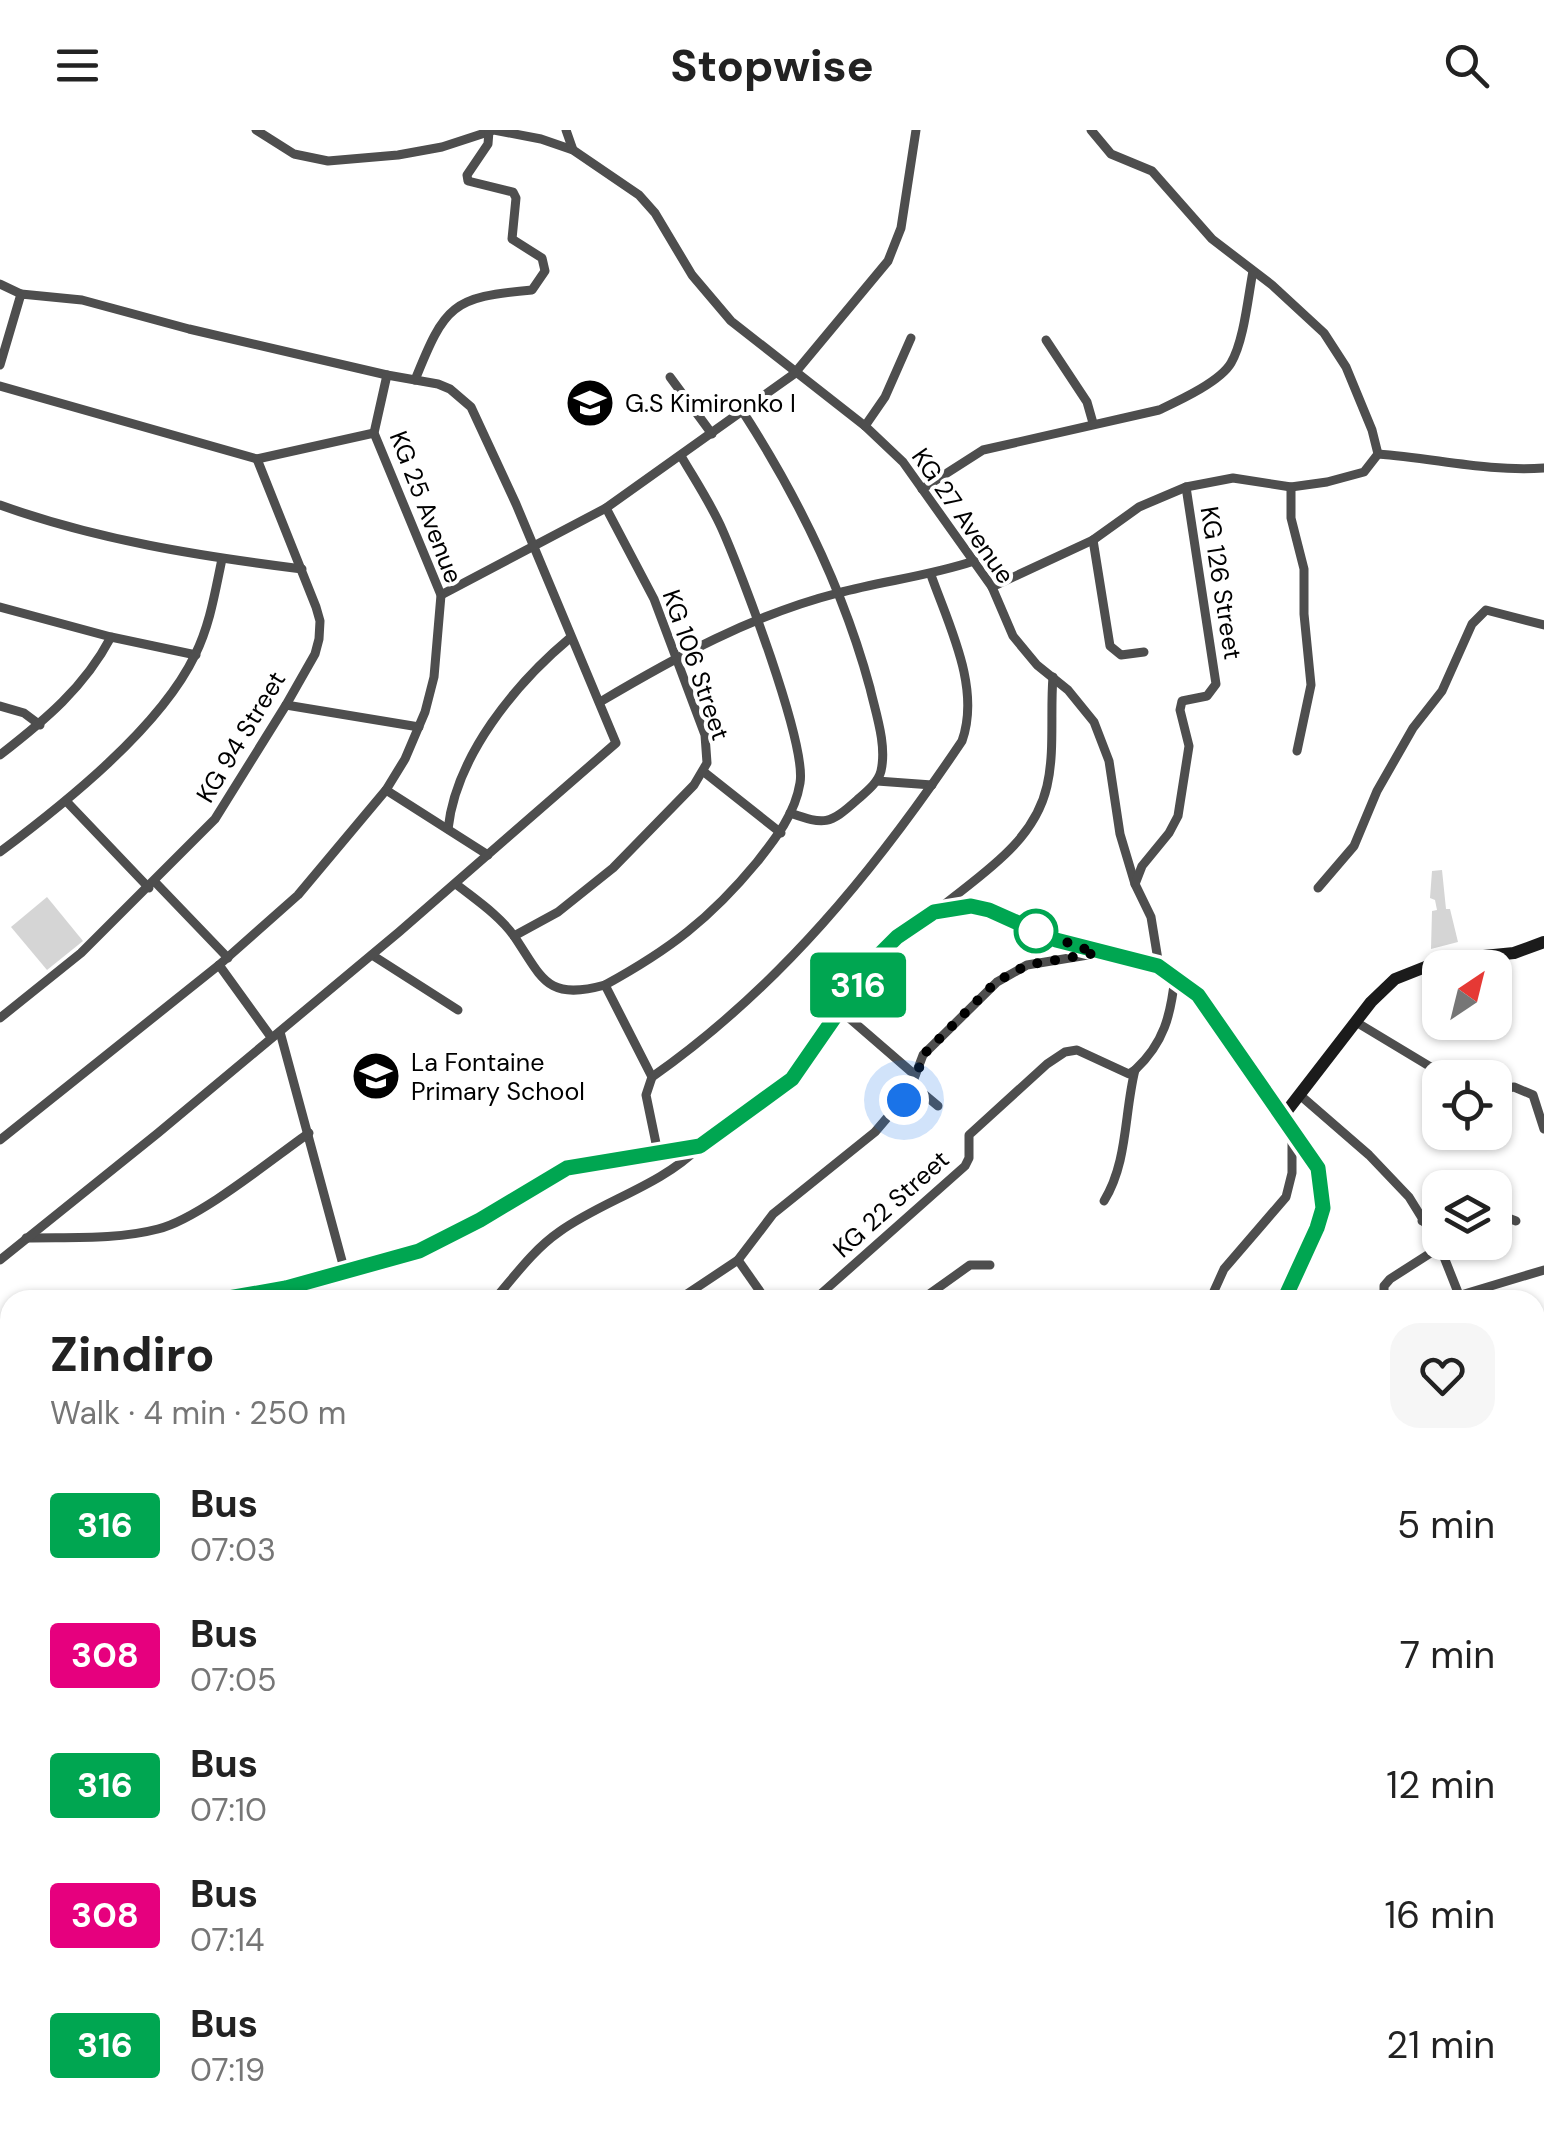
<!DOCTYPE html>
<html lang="en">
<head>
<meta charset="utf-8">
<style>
	body { margin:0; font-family:"DM Sans",sans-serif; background:#f6f6f6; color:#222; height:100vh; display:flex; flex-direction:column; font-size:38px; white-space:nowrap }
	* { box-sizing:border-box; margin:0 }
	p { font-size:32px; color:#767676 }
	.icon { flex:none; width:55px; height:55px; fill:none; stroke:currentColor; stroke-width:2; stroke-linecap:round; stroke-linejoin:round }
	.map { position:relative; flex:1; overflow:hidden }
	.panel { position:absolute; left:0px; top:1160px; width:1545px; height:842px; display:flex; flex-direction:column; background:#fff; border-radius:30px 30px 0 0; box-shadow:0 2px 8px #0004 }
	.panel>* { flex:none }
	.badge { padding:0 20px; border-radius:8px; font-size:35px; line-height:65px }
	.needle { width:65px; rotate:35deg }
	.controls { position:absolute; left:1422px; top:820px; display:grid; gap:20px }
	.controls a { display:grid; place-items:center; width:90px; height:90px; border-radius:20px; background:#fff; box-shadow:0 2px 8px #0004; font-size:50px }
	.you { position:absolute; width:50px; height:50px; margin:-25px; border:8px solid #fff; border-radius:50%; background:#1a73e8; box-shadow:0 0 0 15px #1a73e833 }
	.map>.badge { position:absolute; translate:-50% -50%; box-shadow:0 0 0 5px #fff }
	.round { display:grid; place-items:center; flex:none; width:105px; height:105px; border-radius:30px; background:#f6f6f6 }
	.overview { display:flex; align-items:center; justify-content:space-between; height:170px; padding:0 50px }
	h1 { font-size:48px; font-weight:800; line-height:75px }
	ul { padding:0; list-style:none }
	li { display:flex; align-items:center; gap:30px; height:130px; padding:0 50px }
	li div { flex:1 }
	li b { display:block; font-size:38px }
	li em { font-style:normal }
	li .badge { min-width:110px; font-weight:700; text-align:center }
	header { display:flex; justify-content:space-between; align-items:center; height:130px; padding:0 50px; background:#fff; font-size:45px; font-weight:800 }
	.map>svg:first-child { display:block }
</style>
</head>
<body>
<header><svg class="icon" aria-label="menu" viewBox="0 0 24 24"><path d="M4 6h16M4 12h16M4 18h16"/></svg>Stopwise<svg class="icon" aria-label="search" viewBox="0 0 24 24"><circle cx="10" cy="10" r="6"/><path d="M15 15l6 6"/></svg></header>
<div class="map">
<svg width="1544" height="2001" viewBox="0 0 1544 2001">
	<rect width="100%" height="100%" fill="#fff"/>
	<g fill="#d5d5d5">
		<path d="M1442,740L1446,779H1450L1458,812L1431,819L1432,781L1437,780L1435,770L1430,768L1432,741Z"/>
		<path d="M47,767L83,811L47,840L11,797Z"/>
	</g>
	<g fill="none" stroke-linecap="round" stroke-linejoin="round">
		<g stroke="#4e4e4e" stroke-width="9">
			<path d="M256,0L294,24L328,31L398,25L442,17L491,1"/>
			<path d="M494,0L541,9L573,20L639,65L655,83L692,145L731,191L865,296L903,332L992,457L1013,506L1037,535L1068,560L1094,592L1109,631L1120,704L1135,754L1151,787L1159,836"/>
			<path d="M566,0L573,20"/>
			<path d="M1091,0L1111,24L1152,41L1212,109L1272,155L1324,203L1346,237L1372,300L1378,324"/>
			<path d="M0,154L21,164"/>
			<path d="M1046,210L1087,272L1093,293"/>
			<path d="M0,235L21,164L82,170L189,199L387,245L374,303L441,465L434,547L425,582L405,629L386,660L298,765L219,835L0,1010"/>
			<path d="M670,247L712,304"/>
			<path d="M415,250C445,175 452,167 532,160L545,141L542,128L512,109L516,68L513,62L468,51L467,45L488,14L489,1"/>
			<path d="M0,256L257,329L374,303"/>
			<path d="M743,282C799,369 843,458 870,558C876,584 887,615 881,641C878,653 866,662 857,670C829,695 825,695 790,683"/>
			<path d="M865,296L885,267L911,208"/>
			<path d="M1378,324C1435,328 1487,342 1544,338"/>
			<path d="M1291,357V388L1304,439V484L1311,555L1297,621"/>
			<path d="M922,359L983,320L1159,280C1178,271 1220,252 1231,233C1244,211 1248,167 1253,141"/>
			<path d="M0,375C97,410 199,426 302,439"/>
			<path d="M1093,410L1110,516L1121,525L1144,522"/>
			<path d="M992,457L1093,410L1139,377L1186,357L1233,348L1291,357L1327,352L1364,342L1378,324"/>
			<path d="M441,465L606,378L794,244L888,131L901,98L916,0"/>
			<path d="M0,477L111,507L196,525"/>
			<path d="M600,572C676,527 752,485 838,463C883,451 929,446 974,431"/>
			<path d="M286,575L419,597"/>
			<path d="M0,576L24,583L40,595"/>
			<path d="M0,625C45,590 84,558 111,507"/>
			<path d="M704,642L781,703"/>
			<path d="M877,651L932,655"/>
			<path d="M386,660L488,725"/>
			<path d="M67,672L149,758"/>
			<path d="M448,699C456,626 515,554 570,508"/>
			<path d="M0,722C64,674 160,598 195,525C210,495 215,462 222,429"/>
			<path d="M155,752L228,828"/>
			<path d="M456,754C476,770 499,785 514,806C543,849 546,871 605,855L652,947L646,965L658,1023"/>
			<path d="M1135,754L1142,736L1169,703L1178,686L1189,616L1180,580L1182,571L1207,566L1216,554L1186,357"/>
			<path d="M1318,758L1354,716L1377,661L1413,598L1442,561L1472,494L1486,480L1544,495"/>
			<path d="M935,782C978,746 1034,714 1047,656C1055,622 1050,582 1053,547"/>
			<path d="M514,806L558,782L613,738L694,655L707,633L705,605L654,469L606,378"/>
			<path d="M372,825L458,880"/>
			<path d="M219,835L271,907"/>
			<path d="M605,855C669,820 710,789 757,732C776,708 795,684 800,653C807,614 741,442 722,399C711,374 695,350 681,326"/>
			<path d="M841,881L915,945"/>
			<path d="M0,888L81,823L215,689L286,575L315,524L319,509L320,491L316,477L257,329"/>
			<path d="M1356,892L1449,948"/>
			<path d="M280,902L345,1142"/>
			<path d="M652,947C779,858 876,739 962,611C981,558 949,496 931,445"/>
			<path d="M913,955L938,976"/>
			<path d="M1495,960L1514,957L1533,965L1544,999"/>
			<path d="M1301,966L1369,1025L1409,1067L1440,1117L1461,1170"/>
			<path d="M1104,1071C1128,1032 1124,984 1135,940"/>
			<path d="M1495,1083L1516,1091"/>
			<path d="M1422,1091L1440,1087"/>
			<path d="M26,1108C70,1107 116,1110 158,1099C199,1089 272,1029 309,1003"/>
			<path d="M0,1130L158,1003L399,802L616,613L516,374L471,277L450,259L438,254L387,245"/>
			<path d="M738,1130L766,1170"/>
			<path d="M1461,1165L1544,1140"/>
			<path d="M494,1170C514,1147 533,1120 559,1102C602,1071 660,1056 698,1018"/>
			<path d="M678,1170L738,1130L773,1084L875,1002L909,962L923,925L997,852L1027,835L1094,824"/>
			<path d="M814,1170L965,1036L969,1028V1005L1047,934L1065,922L1077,920L1129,944L1135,940C1164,913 1171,885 1175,846"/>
			<path d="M921,1170L970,1135H990"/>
			<path d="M1210,1170L1224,1139L1286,1067L1292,1043V1001"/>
			<path d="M1384,1170V1156L1390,1149L1440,1117"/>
			<path d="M0,1290L10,1288"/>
			<path d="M0,1387L10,1386"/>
			<path d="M1535,1426L1544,1441"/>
			<path d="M1535,1482L1544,1467"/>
			<path d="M1535,1504L1544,1513"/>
			<path d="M0,1559L10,1549"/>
			<path d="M0,1628L10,1621"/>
			<path d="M0,1711L10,1705"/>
			<path d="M0,1811L10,1807"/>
			<path d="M693,1992V2001"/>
			<path d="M805,1992L806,2001"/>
			<path d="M1080,1992L1083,2001"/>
			<path d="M1140,1992L1145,2001"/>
			<path d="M5,2001L10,1980"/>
			<path d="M31,2001L36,1992"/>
			<path d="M152,2001L156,1992"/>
			<path d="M338,2001L341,1992"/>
			<path d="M533,2001L534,1992"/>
			<path d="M873,2001L883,1992"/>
			<path d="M992,2001L997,1992"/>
			<path d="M1191,2001L1201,1992"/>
			<path d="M1355,2001L1358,1992"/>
			<path d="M1536,2001L1544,1971"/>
		</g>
		<g stroke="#4e4e4e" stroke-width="11">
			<path d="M1535,1762L1544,1785"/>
			<path d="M1535,1907L1544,1891"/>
			<path d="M1484,2001L1488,1992"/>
		</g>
		<g stroke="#1b1b1b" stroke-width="12">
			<path d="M1283,986L1371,872L1395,849L1443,830L1514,823L1544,812"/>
			<path d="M217,1170L286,1158L419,1121L446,1109L567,1038L700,1016L792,949L875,829L897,807L934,782L971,776L989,779L1056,811L1159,836L1199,865L1318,1038L1323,1077L1317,1098L1284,1170"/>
			<path d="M0,1208L10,1206"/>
			<path d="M1535,1622L1544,1627"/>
		</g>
	</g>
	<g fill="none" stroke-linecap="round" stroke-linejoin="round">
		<g stroke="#fff" stroke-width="22">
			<path id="line" d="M217,1170L286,1158L419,1121L480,1090L567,1038L700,1016L792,949L875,829L897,807L934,782L971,776L989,780L1056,810L1158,836L1198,865L1318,1038L1323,1078L1317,1098L1284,1170"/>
		</g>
		<use href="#line" stroke="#00a651" stroke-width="15"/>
		<path stroke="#000" stroke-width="10" stroke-dasharray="0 18" d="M904,970L913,955L924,924L996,852L1027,835L1096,823L1033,800L1036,801"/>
	</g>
	<defs>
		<g id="school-disc" transform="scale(2.5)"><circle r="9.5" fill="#000" stroke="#fff"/><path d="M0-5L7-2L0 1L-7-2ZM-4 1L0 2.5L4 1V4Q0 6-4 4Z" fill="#fff"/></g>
	</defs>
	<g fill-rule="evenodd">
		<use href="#school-disc" x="590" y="273"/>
		<use href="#school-disc" x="376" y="946"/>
	</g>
	<circle fill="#fff" stroke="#00a651" stroke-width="5" cx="1036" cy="801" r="20"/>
	<g text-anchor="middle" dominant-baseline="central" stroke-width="8" stroke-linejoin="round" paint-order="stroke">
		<g font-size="25" fill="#000" stroke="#fff" text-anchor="start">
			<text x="625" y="273">G.S Kimironko I</text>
			<text x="411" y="932">La Fontaine<tspan x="411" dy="29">Primary School</tspan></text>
		</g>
		<g font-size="25" fill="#000" stroke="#fff">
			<text transform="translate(426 377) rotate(69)">KG 25 Avenue</text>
			<text transform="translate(963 386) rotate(55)">KG 27 Avenue</text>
			<text transform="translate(1221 453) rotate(81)">KG 126 Street</text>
			<text transform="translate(696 535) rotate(71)">KG 106 Street</text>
			<text transform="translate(241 607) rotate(-59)">KG 94 Street</text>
			<text transform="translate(891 1074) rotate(-42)">KG 22 Street</text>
		</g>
	</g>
</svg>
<div class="controls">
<a><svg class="needle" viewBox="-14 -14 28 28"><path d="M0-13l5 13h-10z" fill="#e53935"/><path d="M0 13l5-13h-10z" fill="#767676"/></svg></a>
<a><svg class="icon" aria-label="locate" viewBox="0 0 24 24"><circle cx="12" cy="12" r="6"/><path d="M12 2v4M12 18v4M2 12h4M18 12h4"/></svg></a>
<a><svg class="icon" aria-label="layers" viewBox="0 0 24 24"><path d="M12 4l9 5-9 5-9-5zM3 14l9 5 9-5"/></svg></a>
</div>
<div class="you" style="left:904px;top:970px"></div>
<b class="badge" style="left:858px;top:855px;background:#00a651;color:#fff">316</b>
<section class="panel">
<div class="overview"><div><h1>Zindiro</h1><p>Walk · 4 min · 250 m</p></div><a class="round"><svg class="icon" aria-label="heart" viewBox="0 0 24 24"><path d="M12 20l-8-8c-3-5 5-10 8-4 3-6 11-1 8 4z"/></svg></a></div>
<ul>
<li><span class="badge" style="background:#00a651;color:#fff">316</span><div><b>Bus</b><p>07:03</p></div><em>5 min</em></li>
<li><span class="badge" style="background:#e6007e;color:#fff">308</span><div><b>Bus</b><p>07:05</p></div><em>7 min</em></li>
<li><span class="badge" style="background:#00a651;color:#fff">316</span><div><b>Bus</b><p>07:10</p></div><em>12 min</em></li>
<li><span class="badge" style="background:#e6007e;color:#fff">308</span><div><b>Bus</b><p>07:14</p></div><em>16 min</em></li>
<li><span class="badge" style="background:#00a651;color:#fff">316</span><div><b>Bus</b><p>07:19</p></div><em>21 min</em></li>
</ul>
</section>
</div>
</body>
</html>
